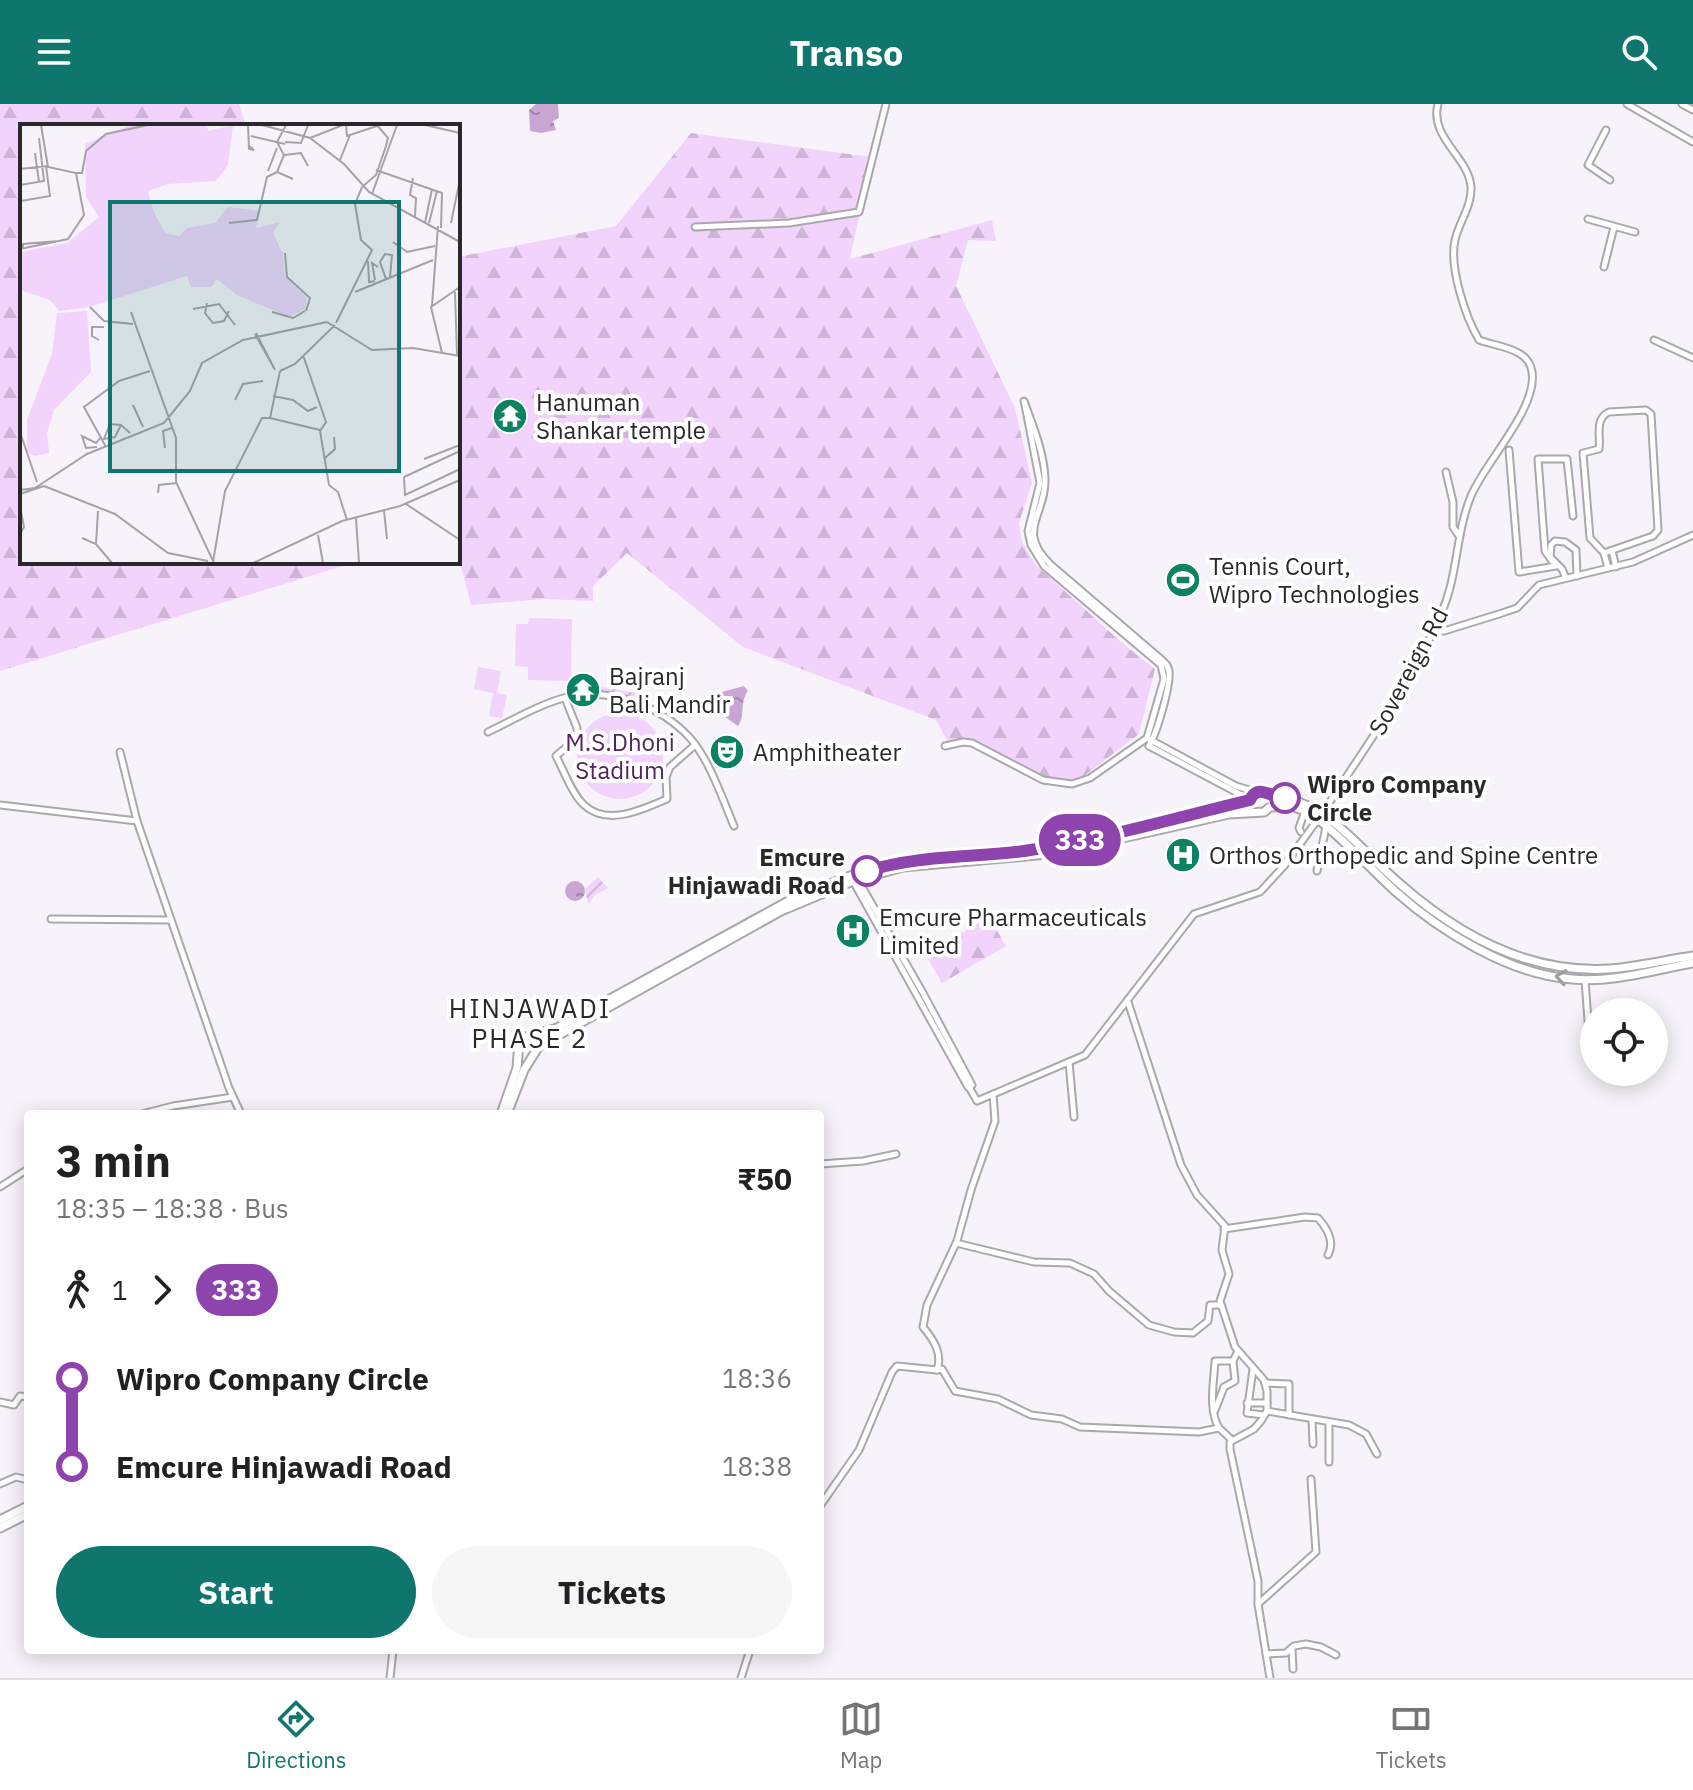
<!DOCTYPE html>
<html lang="en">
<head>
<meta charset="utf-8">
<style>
	body { margin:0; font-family:"IBM Plex Sans",sans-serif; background:#f6f6f6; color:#202124; height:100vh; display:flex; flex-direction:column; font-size:30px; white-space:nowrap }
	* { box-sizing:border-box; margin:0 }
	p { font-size:26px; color:#757577 }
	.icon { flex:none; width:44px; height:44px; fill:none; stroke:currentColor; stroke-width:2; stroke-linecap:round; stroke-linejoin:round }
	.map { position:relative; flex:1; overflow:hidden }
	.sheet { position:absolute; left:24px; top:1006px; width:800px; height:544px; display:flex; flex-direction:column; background:#fff; border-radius:8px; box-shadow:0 4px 20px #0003 }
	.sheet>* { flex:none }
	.badge { padding:0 16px; border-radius:26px; font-size:28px; line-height:52px }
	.controls { position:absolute; left:1580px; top:894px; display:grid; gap:16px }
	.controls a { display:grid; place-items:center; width:88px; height:88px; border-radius:50%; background:#fff; box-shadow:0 4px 20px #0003; font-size:40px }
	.map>.badge { position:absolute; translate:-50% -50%; box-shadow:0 0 0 4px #fff }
	.legs { display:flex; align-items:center; gap:12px; height:88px; padding:0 32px; font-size:26px }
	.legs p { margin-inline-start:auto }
	.head { display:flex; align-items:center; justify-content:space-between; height:136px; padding:0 32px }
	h1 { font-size:44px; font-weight:700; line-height:60px }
	.action { display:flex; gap:16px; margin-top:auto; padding:16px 32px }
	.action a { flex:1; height:92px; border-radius:48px; background:#0f766e; color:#fff; font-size:32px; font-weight:700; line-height:92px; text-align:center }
	.action a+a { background:#f6f6f6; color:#202124 }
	ul { padding:0 32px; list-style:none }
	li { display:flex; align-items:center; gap:28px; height:88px; font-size:30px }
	li i { display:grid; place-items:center; width:12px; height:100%; margin:0 10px; background:currentColor }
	li i::after { content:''; width:20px; height:20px; margin:-10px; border:6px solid; border-radius:50%; background:#fff }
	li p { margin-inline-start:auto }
	li:first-child i { background:linear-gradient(#0000 50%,currentColor 0) }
	li:last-child i { background:linear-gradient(currentColor 50%,#0000 0) }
	header { display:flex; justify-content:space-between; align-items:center; height:104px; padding:0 32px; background:#0f766e; color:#fff; font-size:36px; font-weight:700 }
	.dock { display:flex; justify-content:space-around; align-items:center; height:112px; border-top:2px solid #e0e0e0; background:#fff; font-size:22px; color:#757577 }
	.dock a { display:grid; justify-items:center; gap:4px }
	.dock .on { color:#0f766e }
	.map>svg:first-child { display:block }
</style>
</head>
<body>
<header><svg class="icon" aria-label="menu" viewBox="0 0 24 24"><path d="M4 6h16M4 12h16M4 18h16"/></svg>Transo<svg class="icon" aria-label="search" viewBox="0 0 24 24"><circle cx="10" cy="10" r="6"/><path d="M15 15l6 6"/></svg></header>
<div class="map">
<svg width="1693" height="1574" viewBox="0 0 1693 1574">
	<defs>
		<pattern id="forest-firs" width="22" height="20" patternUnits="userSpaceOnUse" patternTransform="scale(2)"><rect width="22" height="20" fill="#f1d3fb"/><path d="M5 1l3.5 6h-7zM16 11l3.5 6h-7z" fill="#cfb5d7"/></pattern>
		<pattern id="garden-furrows" width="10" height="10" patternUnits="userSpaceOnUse" patternTransform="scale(2)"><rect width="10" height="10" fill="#f1d3fb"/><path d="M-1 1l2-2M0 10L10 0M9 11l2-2" fill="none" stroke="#cfb5d7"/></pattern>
		<pattern id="water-ripples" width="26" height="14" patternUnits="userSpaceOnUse" patternTransform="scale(2)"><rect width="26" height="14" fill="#c9a5d4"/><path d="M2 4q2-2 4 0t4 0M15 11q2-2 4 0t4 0" fill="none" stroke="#a386ac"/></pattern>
	</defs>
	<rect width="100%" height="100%" fill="#f8f3fa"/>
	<g fill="#f1d3fb">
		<path d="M529,514L572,515L571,577L528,576V563L515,562L516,520H528Z"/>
		<path d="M478,563L501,567L497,589L507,591L502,614L489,612L493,589L474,585Z"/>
		<circle cx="620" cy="652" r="43"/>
	</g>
	<g fill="url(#forest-firs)">
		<path d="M0,0H239L246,22H22V458H356L0,567Z"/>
		<path d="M691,29L872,53L850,155L992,116L996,137L968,136L956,182L1015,304L1032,379L1019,419L1022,438L1035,460L1122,539L1155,565L1139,630L1080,675L1066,678L1050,676L975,637L948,638L936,616L743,543L627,449L593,482V497L544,495L471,501L458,451V153L616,122Z"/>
		<path d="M989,813L1006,842L942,879L925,850Z"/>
	</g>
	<g fill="url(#garden-furrows)">
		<path d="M580,579L646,591L647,603L612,592L579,591Z"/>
		<path d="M598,773L608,784L595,791L588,800L585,785Z"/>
	</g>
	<g fill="url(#water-ripples)">
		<path d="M536,0H558L559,14L553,17L556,26L541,29L530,27L529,6Z"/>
		<path d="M744,582L748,587C739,598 746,612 738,622L725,613L714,593V590Z"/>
		<circle cx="575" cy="787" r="10"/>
	</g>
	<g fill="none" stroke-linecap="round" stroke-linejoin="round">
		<g stroke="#aca7ad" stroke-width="9">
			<g id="minor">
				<path d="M1627,0L1693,38"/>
				<path d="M1682,0L1693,6"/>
				<path d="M1606,26L1588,61L1610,76"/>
				<path d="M1588,115L1635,128"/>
				<path d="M695,123L789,119L859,108L886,0"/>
				<path d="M1604,163L1614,123"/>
				<path d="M1654,236L1693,254"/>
				<path d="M1024,297C1033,322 1044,348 1045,375C1046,412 1015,426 1051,461L1162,556C1166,560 1168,561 1169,567C1171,581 1157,629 1149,642"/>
				<path d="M1025,301L1040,379L1028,427L1031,441L1044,462L1161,561L1164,575L1147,634"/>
				<path d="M1646,306L1651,310L1658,426L1653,432L1604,449L1590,434L1583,349L1599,345C1601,332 1594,315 1609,308Z"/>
				<path d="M1509,346L1519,468L1556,462"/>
				<path d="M1446,368L1453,398V423L1459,432"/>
				<path d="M1612,447L1616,463"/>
				<path d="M1604,449L1608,464"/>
				<path d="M1552,457L1545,447L1538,355H1567L1573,412"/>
				<path d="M1566,474L1562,465L1550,453L1551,441L1555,437L1565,438L1576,446L1577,472"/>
				<path d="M1433,527H1444L1499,510L1517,504L1539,481L1633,458L1693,431"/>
				<path d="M565,594L577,624V634L556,652C564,667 572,690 584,701C608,723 643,705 667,695L666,673L670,663L695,641"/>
				<path d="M488,628C513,616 540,600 567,593C610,583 661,602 690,634C709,655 723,696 734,722"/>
				<path d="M945,642L963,638L972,639L1043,676L1072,680L1090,674L1147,634L1236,682L1256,688"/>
				<path d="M1149,642L1249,695"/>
				<path d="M120,648L137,717L229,984L241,1010"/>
				<path d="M0,701L137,717"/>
				<path d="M1322,710C1365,643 1413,579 1443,505C1458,469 1456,428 1471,392C1485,358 1538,304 1532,268C1529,244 1498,243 1479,236C1465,212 1449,163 1455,136C1459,118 1472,102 1471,83C1469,53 1429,34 1438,0"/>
				<path d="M1301,728L1299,724L1305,707"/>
				<path d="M1317,767L1326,723"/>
				<path d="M853,777L968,983L972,981L923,889L857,774"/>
				<path d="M51,815L170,816"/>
				<path d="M1585,876L1589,930"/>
				<path d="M1128,898L1181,1061L1197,1091L1225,1122L1222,1146L1229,1170L1220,1197L1235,1243L1264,1276L1267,1287V1307L1261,1317L1254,1325L1230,1338V1345L1258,1477V1500L1270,1574"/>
				<path d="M1069,958L1074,1013"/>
				<path d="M969,983L977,997L1085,951L1194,810L1260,788L1284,762L1318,715"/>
				<path d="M142,1010L173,1002L233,993"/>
				<path d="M820,1060L863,1057L896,1050"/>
				<path d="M0,1083L28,1065"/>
				<path d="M1224,1125L1305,1113L1318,1114C1327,1124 1335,1138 1328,1151"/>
				<path d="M956,1139L1034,1158L1070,1159L1094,1170L1109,1187L1149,1221L1174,1228L1193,1229L1208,1217L1210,1201H1221"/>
				<path d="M1253,1265L1247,1309L1264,1311"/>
				<path d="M937,1266L942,1265L955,1287L998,1295L1031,1311L1062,1315L1080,1323L1199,1328L1219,1324L1232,1336"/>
				<path d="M1265,1279L1289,1280V1311"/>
				<path d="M0,1298L14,1301L20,1292L28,1293"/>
				<path d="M1247,1299H1267"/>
				<path d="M1215,1306L1224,1283L1235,1277L1233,1257"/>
				<path d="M1267,1307L1349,1321L1366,1330L1377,1350"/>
				<path d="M1312,1316L1313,1340"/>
				<path d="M1329,1318V1358"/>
				<path d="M1219,1324C1208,1306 1214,1277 1215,1257H1233L1238,1247"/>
				<path d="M0,1380L16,1373L28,1376"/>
				<path d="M820,1402L859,1346L892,1268L897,1262L937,1266C943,1249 933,1235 923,1223L927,1201L957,1137L971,1086L995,1017L993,990"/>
				<path d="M1258,1500L1316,1448L1311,1375"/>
				<path d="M1292,1545L1293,1565"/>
				<path d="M1266,1550L1286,1549L1294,1542L1306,1540L1321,1543L1336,1551"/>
				<path d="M390,1574L393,1546"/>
				<path d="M741,1574L750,1546"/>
			</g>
		</g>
		<g stroke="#aca7ad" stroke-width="11">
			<g id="major">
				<path d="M1250,696L1254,690L1262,687L1271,693L1296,697L1313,704C1345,723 1371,755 1400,780C1458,831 1529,870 1609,865C1637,863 1665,856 1693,852"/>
				<path d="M501,1010L517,964L519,938C524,931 546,928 557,924L792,795L855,770L917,755L1041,744L1250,696"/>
				<path d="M507,1010L524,966L539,942L781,807L853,777L903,763L1037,751L1114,736L1229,710L1264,708L1270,703L1292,702L1310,709C1340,731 1367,761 1395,787C1441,828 1511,871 1572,875C1612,879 1654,866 1693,859"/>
				<path d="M0,1416L28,1402"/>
				<path d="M0,1424L28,1410"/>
			</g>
		</g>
		<use href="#minor" stroke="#fff" stroke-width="5"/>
		<use href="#major" stroke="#fff" stroke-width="7"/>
	</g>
	<defs><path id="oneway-chevron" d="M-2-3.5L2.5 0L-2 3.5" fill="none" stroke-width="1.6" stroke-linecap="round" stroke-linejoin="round" transform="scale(2)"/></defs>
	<use stroke="#9f9ea0" href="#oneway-chevron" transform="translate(1561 873) rotate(-171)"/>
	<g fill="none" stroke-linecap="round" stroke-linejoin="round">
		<g stroke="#fff" stroke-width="18">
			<path id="line-1" d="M867,767C919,751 970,754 1024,747C1100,736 1175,714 1250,696C1258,679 1269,693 1285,694"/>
		</g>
		<use href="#line-1" stroke="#8e44ad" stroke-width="12"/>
	</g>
	<defs>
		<g id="temple-disc" transform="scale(1.8)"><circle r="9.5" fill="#0b8363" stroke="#fff"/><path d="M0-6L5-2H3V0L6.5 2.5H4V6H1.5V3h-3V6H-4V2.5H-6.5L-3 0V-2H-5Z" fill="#fff"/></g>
		<g id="stadium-disc" transform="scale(1.8)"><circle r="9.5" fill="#0b8363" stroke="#fff"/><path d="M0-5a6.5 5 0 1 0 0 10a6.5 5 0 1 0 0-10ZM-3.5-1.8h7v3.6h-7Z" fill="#fff"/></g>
		<g id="theatre-disc" transform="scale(1.8)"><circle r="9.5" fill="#0b8363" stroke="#fff"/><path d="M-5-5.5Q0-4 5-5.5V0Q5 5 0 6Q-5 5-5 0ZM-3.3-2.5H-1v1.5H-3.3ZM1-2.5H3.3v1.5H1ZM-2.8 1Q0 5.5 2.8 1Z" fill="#fff"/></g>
		<g id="hospital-disc" transform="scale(1.8)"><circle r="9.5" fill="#0b8363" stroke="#fff"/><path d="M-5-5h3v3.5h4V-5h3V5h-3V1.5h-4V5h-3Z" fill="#fff"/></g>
	</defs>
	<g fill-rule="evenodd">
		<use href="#temple-disc" x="510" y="312"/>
		<use href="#stadium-disc" x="1183" y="476"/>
		<use href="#temple-disc" x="583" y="586"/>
		<use href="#theatre-disc" x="727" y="648"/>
		<use href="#hospital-disc" x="1183" y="751"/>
		<use href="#hospital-disc" x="853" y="827"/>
	</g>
	<g fill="#fff" stroke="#8e44ad" stroke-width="4">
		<circle cx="1285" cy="694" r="14"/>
		<circle cx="867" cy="767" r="14"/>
	</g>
	<g text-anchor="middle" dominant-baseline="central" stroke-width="8" stroke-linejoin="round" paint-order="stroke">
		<g font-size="24" fill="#2a282b" stroke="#fff" text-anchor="start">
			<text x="536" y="298">Hanuman<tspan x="536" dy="28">Shankar temple</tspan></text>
			<text x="1209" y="462">Tennis Court,<tspan x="1209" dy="28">Wipro Technologies</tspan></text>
			<text x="609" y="572">Bajranj<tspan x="609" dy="28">Bali Mandir</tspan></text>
			<text x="753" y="648">Amphitheater</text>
			<text x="1209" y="751">Orthos Orthopedic and Spine Centre</text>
			<text x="879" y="813">Emcure Pharmaceuticals<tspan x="879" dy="28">Limited</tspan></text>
		</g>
		<g font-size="24" fill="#2a282b" stroke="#fff">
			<text transform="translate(1408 567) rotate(-62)">Sovereign Rd</text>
		</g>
		<g font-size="24" fill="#50245e" stroke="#fff">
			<text x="620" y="638">M.S.Dhoni<tspan x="620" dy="28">Stadium</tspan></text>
		</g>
		<g font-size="24" font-weight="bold" fill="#2a282b" stroke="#fff" text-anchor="start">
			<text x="1307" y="680">Wipro Company<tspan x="1307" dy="28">Circle</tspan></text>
			<text x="845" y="753" text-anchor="end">Emcure<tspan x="845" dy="28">Hinjawadi Road</tspan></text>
		</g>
		<g font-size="26" letter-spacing="2" fill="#2a282b" stroke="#fff">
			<text x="530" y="904">HINJAWADI<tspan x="530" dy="30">PHASE 2</tspan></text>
		</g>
	</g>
	<g transform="translate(20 20)">
		<rect width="440" height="440" fill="#f8f3fa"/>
		<path d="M67,187L71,248L34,286L27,309L29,329L14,332L7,327V296L32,230L37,189Z" fill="#f1d3fb"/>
		<path d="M110,1H187L188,7L213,1L208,41L196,57L148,60L128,67L133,86L145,109L159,112L167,104L195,99L208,83L239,87L236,104L260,98L253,109L263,130L265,153L287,174L285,185L269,193L217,171L197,155L191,163H171L167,152L69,183L39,187L30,176L0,166V128L47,119L79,93L66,73L65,20Z" fill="#f1d3fb"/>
		<path fill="none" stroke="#a6a2a7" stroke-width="2" d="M228,1L229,25L234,26L229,22M242,1L290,14L324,40L349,68L440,118M266,1L257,18L264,31L257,48L273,55M326,1L327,12L357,2M405,1L440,9M231,12L265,20M290,14L323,1M265,18L281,19L288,1M15,29L19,58M264,31L281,29L288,42M320,36L330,11M0,45L26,42L30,72L1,77M356,46L422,69L421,104M248,47L257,24M56,49H62L66,27L86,10L128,1M393,54L390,71L396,74L395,93M0,61L24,57L19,14M352,70L377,1M209,99L237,96L247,53L257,48M405,99L412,65M409,99L417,67M431,99L440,55M373,118L387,128L415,122M0,125L48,115L64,91L56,49L28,43L21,1M3,125V120L39,117M265,129L267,153L290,174L286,187M348,137L349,158L355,157M366,155L360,138L365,130L372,131L370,153M355,156L352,139L358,143M335,168L413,136M435,168L437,231M187,179L185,189L193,199L204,197L209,187M412,182L418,102M70,183L84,197L113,200M173,185L199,180L215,201M111,188L156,314V358L194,439M252,188L273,194L285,187M307,198L352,226L393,224L440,232M316,199L352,126L341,116L335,80L342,63L356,51L366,22L368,14L357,1M235,210L255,246L236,209M79,216L72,212V203H84M422,229L411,183L440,163M283,231L306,298L300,307L309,361L318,368L327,396M260,247L275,240L315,201M253,272L273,276L288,287L297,283M215,276L223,260L243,257M113,281L123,303M250,294L300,306M101,301L90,300L84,315L95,313L101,301L110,309M0,308L17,358M77,323L66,324L62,312L76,319L80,314M86,323L64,283L99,257L130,247M145,324L143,307L152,304M305,334L315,325L314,313M404,335L440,321M384,353L385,371L438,346M384,353L440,327M24,362L95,390L148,429L188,437M0,366L15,364L67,330L144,299L170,267L182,239L223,216L307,198M138,369L139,361L157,359M0,370L24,362M386,380L440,416M0,382L4,403L0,410M364,387L367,415M336,394L339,439M298,411L303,439M62,414L76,420L92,439M76,420L78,387M193,438L205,367L242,294H250L260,247M233,439L322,397L380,382L440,356"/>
		<path fill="#0f766e" fill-opacity="0.15" stroke="#0f766e" stroke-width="4" d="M90,78H379V347H90Z"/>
		<rect width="440" height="440" fill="none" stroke="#2a282b" stroke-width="4"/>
	</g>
</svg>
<div class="controls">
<a><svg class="icon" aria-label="locate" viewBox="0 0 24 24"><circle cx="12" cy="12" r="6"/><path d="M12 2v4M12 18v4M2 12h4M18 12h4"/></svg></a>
</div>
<b class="badge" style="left:1080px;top:736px;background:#8e44ad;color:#fff">333</b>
<section class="sheet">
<div class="head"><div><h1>3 min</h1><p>18:35 – 18:38 · Bus</p></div><b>₹50</b></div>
<div class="legs"><svg class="icon" aria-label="walk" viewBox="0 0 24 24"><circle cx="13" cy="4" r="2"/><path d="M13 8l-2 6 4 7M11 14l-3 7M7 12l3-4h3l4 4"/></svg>1<svg class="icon" aria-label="forward" viewBox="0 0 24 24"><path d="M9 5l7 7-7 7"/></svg><b class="badge" style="background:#8e44ad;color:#fff">333</b></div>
<ul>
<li><i style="color:#8e44ad"></i><b>Wipro Company Circle</b><p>18:36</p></li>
<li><i style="color:#8e44ad"></i><b>Emcure Hinjawadi Road</b><p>18:38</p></li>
</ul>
<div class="action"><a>Start</a><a>Tickets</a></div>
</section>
</div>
<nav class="dock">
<a class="on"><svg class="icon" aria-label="directions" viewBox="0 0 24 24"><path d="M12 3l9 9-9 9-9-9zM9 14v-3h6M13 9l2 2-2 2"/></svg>Directions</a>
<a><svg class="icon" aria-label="map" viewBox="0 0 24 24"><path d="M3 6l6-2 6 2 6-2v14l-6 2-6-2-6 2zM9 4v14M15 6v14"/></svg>Map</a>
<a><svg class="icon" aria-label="tickets" viewBox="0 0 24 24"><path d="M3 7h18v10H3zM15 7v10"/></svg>Tickets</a>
</nav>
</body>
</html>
